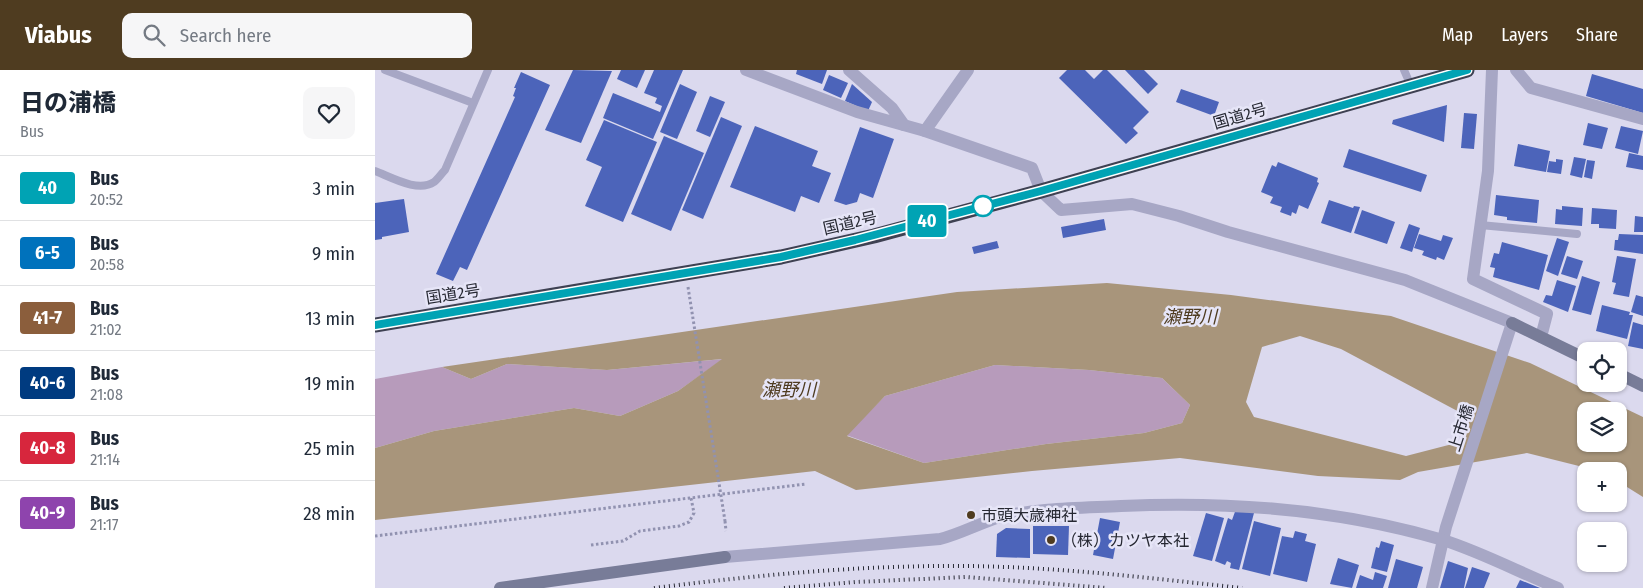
<!DOCTYPE html>
<html lang="en">
<head>
<meta charset="utf-8">
<style>
	body { margin:0; font-family:"Fira Sans Condensed","Noto Sans JP",sans-serif; background:#f6f6f7; color:#1f2937; height:100vh; display:flex; flex-direction:column; font-size:19px; white-space:nowrap }
	* { box-sizing:border-box; margin:0 }
	p { font-size:16px; color:#747a83 }
	.icon { flex:none; width:28px; height:28px; fill:none; stroke:currentColor; stroke-width:2; stroke-linecap:round; stroke-linejoin:round }
	.map { position:relative; flex:1; overflow:hidden }
	.details { display:flex; flex-direction:column; background:#fff; width:375px }
	.details>* { flex:none }
	.badge { padding:0 10px; border-radius:4px; font-size:18px; line-height:32px }
	.fabs { position:absolute; left:1202px; top:272px; display:grid; gap:10px }
	.fabs a { display:grid; place-items:center; width:50px; height:50px; border-radius:10px; background:#fff; box-shadow:0 1px 4px #0004; font-size:25px }
	.map>.badge { position:absolute; translate:-50% -50%; box-shadow:0 0 0 2px #fff }
	.round { display:grid; place-items:center; flex:none; width:52px; height:52px; border-radius:10px; background:#f6f6f7 }
	.overview { display:flex; align-items:center; justify-content:space-between; height:85px; padding:0 20px }
	h1 { font-size:24px; font-weight:800; line-height:38px }
	ul { padding:0; list-style:none }
	li { display:flex; align-items:center; gap:15px; height:65px; padding:0 20px; border-top:1px solid #e0e1e3 }
	li div { flex:1 }
	li b { display:block; font-size:19px }
	li em { font-style:normal }
	li .badge { min-width:55px; font-weight:700; text-align:center }
	header { display:flex; align-items:center; gap:30px; box-sizing:border-box; height:70px; padding:0 25px; background:#4f3c20; color:#fff }
	header strong { font-size:24px }
	nav { display:flex; gap:28px; margin-inline-start:auto; font-size:18px }
	.search { width:350px; height:45px; background:#f6f6f7; display:flex; align-items:center; gap:12px; box-sizing:border-box; padding:0 18px; border-radius:10px; color:#747a83; font-size:19px }
	main { display:flex; flex:1; min-height:0 }
	.map>svg:first-child { display:block }
</style>
</head>
<body>
<header>
<strong>Viabus</strong>
<div class="search"><svg class="icon" aria-label="search" viewBox="0 0 24 24"><circle cx="10" cy="10" r="6"/><path d="M15 15l6 6"/></svg>Search here</div>
<nav><a>Map</a><a>Layers</a><a>Share</a></nav>
</header>
<main>
<section class="details">
<div class="overview"><div><h1>日の浦橋</h1><p>Bus</p></div><a class="round"><svg class="icon" aria-label="heart" viewBox="0 0 24 24"><path d="M12 20l-8-8c-3-5 5-10 8-4 3-6 11-1 8 4z"/></svg></a></div>
<ul>
<li><span class="badge" style="background:#00a3b4;color:#fff">40</span><div><b>Bus</b><p>20:52</p></div><em>3 min</em></li>
<li><span class="badge" style="background:#0072bc;color:#fff">6-5</span><div><b>Bus</b><p>20:58</p></div><em>9 min</em></li>
<li><span class="badge" style="background:#8b5e3c;color:#fff">41-7</span><div><b>Bus</b><p>21:02</p></div><em>13 min</em></li>
<li><span class="badge" style="background:#003b80;color:#fff">40-6</span><div><b>Bus</b><p>21:08</p></div><em>19 min</em></li>
<li><span class="badge" style="background:#d7263d;color:#fff">40-8</span><div><b>Bus</b><p>21:14</p></div><em>25 min</em></li>
<li><span class="badge" style="background:#8e44ad;color:#fff">40-9</span><div><b>Bus</b><p>21:17</p></div><em>28 min</em></li>
</ul>
</section>
<div class="map">
<svg width="1268" height="518" viewBox="0 0 1268 518">
	<rect width="100%" height="100%" fill="#dbd9ee"/>
	<g fill="#b79bbb">
		<path d="M348,289L303,321L245,346L199,338L59,361L0,378V309L67,297L96,309L132,294L232,300Z"/>
		<path d="M620,295L714,300L787,308L815,335L807,353L769,363L671,374L549,393L471,365L510,326Z"/>
	</g>
	<path fill="#a8957b" fill-rule="evenodd" d="M732,213L856,225L1016,246L1155,293L1268,347V427L1244,412V401H1224L1152,383L1043,402L1025,410L943,406L805,388L657,401L481,420L440,401L0,450V378L59,361L199,338L245,346L303,321L347,289L232,300L132,294L96,309L67,297L582,222ZM925,266L966,279L1088,344L1089,371L1031,386L879,347L871,332L887,277ZM620,295L714,300L787,308L815,335L807,353L769,363L671,374L549,393L472,366L510,326ZM1211,341H1244V374H1211Z"/>
	<g fill="#4c64ba">
		<path d="M198,0L237,1L206,73L170,60Z"/>
		<path d="M246,0H270L262,18L242,9Z"/>
		<path d="M279,0H308L278,69L228,48L238,23L285,42L287,36L280,33L282,28L269,23Z"/>
		<path d="M422,0H452L447,14L421,4Z"/>
		<path d="M692,0H710L719,9L728,0H732L774,42L758,58L763,63L751,74L684,8Z"/>
		<path d="M750,0H769L783,14L773,24Z"/>
		<path d="M146,2L175,15L92,200L85,197L78,211L61,204L140,27L138,26L141,18H139Z"/>
		<path d="M1217,4L1268,19V43L1211,26Z"/>
		<path d="M454,5L473,13L466,28L448,20Z"/>
		<path d="M305,14L322,22L302,69L285,62Z"/>
		<path d="M477,14L497,32L493,41L470,31Z"/>
		<path d="M806,19L844,32L839,46L801,32Z"/>
		<path d="M335,26L350,32L335,67L321,61Z"/>
		<path d="M1072,35L1069,72L1017,54L1018,50Z"/>
		<path d="M1089,43L1102,44L1099,79L1086,78Z"/>
		<path d="M346,47L367,56L328,149L307,140Z"/>
		<path d="M229,50L282,72L248,152L210,136L227,97L211,90Z"/>
		<path d="M1213,53L1233,58L1227,79L1208,75Z"/>
		<path d="M380,56L443,81L437,96L456,103L444,133L426,126L420,142L355,117Z"/>
		<path d="M1246,56L1268,61L1263,84L1240,78Z"/>
		<path d="M485,57L519,69L498,128L485,123L482,132L471,135L459,131Z"/>
		<path d="M289,66L329,83L296,161L256,144Z"/>
		<path d="M1143,74L1175,81L1171,102L1139,96Z"/>
		<path d="M974,79L1052,105L1046,122L968,97Z"/>
		<path d="M1254,83L1268,86V100L1251,97Z"/>
		<path d="M1199,87L1211,89L1207,108L1195,105Z"/>
		<path d="M1181,89L1188,90L1186,104L1172,102L1174,91L1181,92Z"/>
		<path d="M1212,90L1220,91L1217,109L1209,107Z"/>
		<path d="M903,92L943,108L942,112L944,113L933,139L924,135L921,144L917,142L916,146L905,142L907,137L895,133L898,127L886,122L897,95L901,97Z"/>
		<path d="M1121,125L1164,130L1162,153L1132,150V147L1119,145Z"/>
		<path d="M29,129L34,162L7,167V169L0,170V133Z"/>
		<path d="M954,130L978,138L979,136L985,137L976,163L946,153Z"/>
		<path d="M1187,136L1208,138L1207,156L1180,154L1181,139L1187,140Z"/>
		<path d="M1217,138L1242,140L1241,159L1224,158V154H1216Z"/>
		<path d="M987,140L1020,152L1012,174L979,163Z"/>
		<path d="M1260,146L1268,147V162H1259Z"/>
		<path d="M729,149L731,160L688,168L686,157Z"/>
		<path d="M1034,154L1045,158L1037,182L1025,178Z"/>
		<path d="M1044,164L1066,171L1068,165L1078,168L1069,190L1062,187L1061,190L1047,185L1049,181L1039,178Z"/>
		<path d="M1244,164L1268,165V184L1239,180L1240,170H1243Z"/>
		<path d="M1182,168L1194,172L1183,206L1171,201Z"/>
		<path d="M622,171L624,178L599,184L597,177Z"/>
		<path d="M1127,172L1173,185L1164,220L1118,207L1120,198L1115,197L1119,183L1124,184Z"/>
		<path d="M1192,186L1208,191L1202,209L1186,204Z"/>
		<path d="M1242,186L1261,189L1254,227L1238,224L1241,213L1237,212Z"/>
		<path d="M1207,206L1225,212L1216,245L1197,240Z"/>
		<path d="M1182,210L1201,216L1193,242L1168,232L1171,225L1177,226Z"/>
		<path d="M1261,225L1268,227V246L1256,242Z"/>
		<path d="M1227,235L1255,242L1254,245H1258L1252,269L1221,261Z"/>
		<path d="M1258,252L1268,255V279L1253,276Z"/>
		<path d="M861,439L879,443L864,500L855,498L856,493L852,491L850,495L840,491L853,448L857,450Z"/>
		<path d="M591,441H600V450H592Z"/>
		<path d="M831,443L849,448L837,491L818,486Z"/>
		<path d="M725,448L745,452L738,489L718,485Z"/>
		<path d="M879,451L906,458L895,506L867,499Z"/>
		<path d="M658,456H694L693,485L658,484Z"/>
		<path d="M631,458L655,459V488L621,487L622,464Z"/>
		<path d="M920,461L932,464L930,471L941,474L932,512L898,504L907,466L918,468Z"/>
		<path d="M1006,471L1019,475L1012,502L996,498L1001,477L1004,478Z"/>
		<path d="M963,488L984,495L977,518L955,514Z"/>
		<path d="M1021,489L1048,497L1042,518H1013Z"/>
		<path d="M1073,491L1093,498L1089,518H1065Z"/>
		<path d="M1097,497L1115,503L1109,518H1090Z"/>
		<path d="M1000,502L1012,506L1008,518H981L985,505L998,510Z"/>
		<path d="M1145,510L1165,518H1141Z"/>
	</g>
	<g fill="none" stroke-linecap="round" stroke-linejoin="round">
		<g stroke="#9192b0" stroke-width="3" stroke-dasharray="2.5 2.5" stroke-linecap="butt">
			<path d="M350,451L351,461"/>
			<path d="M0,466L431,414"/>
			<path d="M216,475L248,471L265,461L304,456L314,452L319,443L316,428"/>
		</g>
		<g stroke="#a7a7c5" stroke-width="8">
			<path d="M10,0L98,33"/>
			<path d="M1029,0L1036,16"/>
			<path d="M0,101C16,107 43,123 59,112C63,109 66,104 70,100L113,0"/>
			<path d="M1105,155L1202,164"/>
		</g>
		<g stroke="#a7a7c5" stroke-width="12">
			<path d="M371,0L482,42L550,61L657,98L666,121L686,140L757,134L804,146L853,162L1030,210L1137,253L1071,457L1057,518"/>
			<path d="M474,0L517,38L529,55"/>
			<path d="M1117,0L1113,101L1098,209L1172,244L1166,267"/>
			<path d="M1141,0L1156,18L1268,49"/>
			<path d="M550,61L593,0"/>
			<path d="M350,487L565,469C585,464 605,453 625,447C662,438 707,438 746,436C854,431 963,439 1068,470C1106,482 1146,503 1183,518"/>
		</g>
		<g stroke="#787c98" stroke-width="12">
			<path d="M1137,253L1211,289"/>
			<path d="M1244,304L1268,316"/>
			<path d="M125,518L350,487"/>
		</g>
		<path stroke="#3e4152" stroke-width="15" d="M0,255L406,187L499,166L666,121L1092,0"/>
		<g stroke="#262832" stroke-width="4" stroke-dasharray="1 4" stroke-linecap="butt">
			<path d="M279,518C383,505 486,495 592,496C684,497 775,508 867,518"/>
			<path d="M409,518L481,512L591,507L732,518"/>
		</g>
		<path stroke="#9192b0" stroke-width="3" stroke-dasharray="2.5 2.5" stroke-linecap="butt" d="M313,217L350,451"/>
	</g>
	<g fill="none" stroke-linecap="round" stroke-linejoin="round">
		<g stroke="#fff" stroke-width="11">
			<path id="line" d="M0,255L406,187L480,170L666,121L1092,0"/>
		</g>
		<use href="#line" stroke="#00a3b4" stroke-width="8"/>
	</g>
	<circle fill="#fff" stroke="#00a3b4" stroke-width="2.5" cx="608" cy="136" r="10"/>
	<g fill="#4f3c20" stroke="#e6e5f7" stroke-width="2">
		<circle cx="596" cy="445" r="5"/>
		<circle cx="676" cy="470" r="5"/>
	</g>
	<g text-anchor="middle" dominant-baseline="central" stroke-width="5" stroke-linejoin="round" paint-order="stroke">
		<g font-size="16" fill="#262832" stroke="#e6e5f7">
			<text transform="translate(865 46) rotate(-16)">国道2号</text>
			<text transform="translate(475 153) rotate(-13)">国道2号</text>
			<text transform="translate(78 224) rotate(-9)">国道2号</text>
			<text transform="translate(1086 358) rotate(-72)">上市橋</text>
		</g>
		<g font-size="16" fill="#262832" stroke="#e6e5f7" text-anchor="start">
			<text x="606" y="445">市頭大歳神社</text>
			<text x="686" y="470">（株）カツヤ本社</text>
		</g>
		<g font-size="18" font-style="italic" fill="#4f3c20" stroke="#e6e5f7">
			<text x="815" y="247">瀬野川</text>
			<text x="414" y="320">瀬野川</text>
		</g>
	</g>
</svg>
<div class="fabs">
<a><svg class="icon" aria-label="locate" viewBox="0 0 24 24"><circle cx="12" cy="12" r="6"/><path d="M12 2v4M12 18v4M2 12h4M18 12h4"/></svg></a>
<a><svg class="icon" aria-label="layers" viewBox="0 0 24 24"><path d="M12 4l9 5-9 5-9-5zM3 14l9 5 9-5"/></svg></a>
<a>+</a>
<a>−</a>
</div>
<b class="badge" style="left:552px;top:151px;background:#00a3b4;color:#fff">40</b>
</div>
</main>
</body>
</html>
